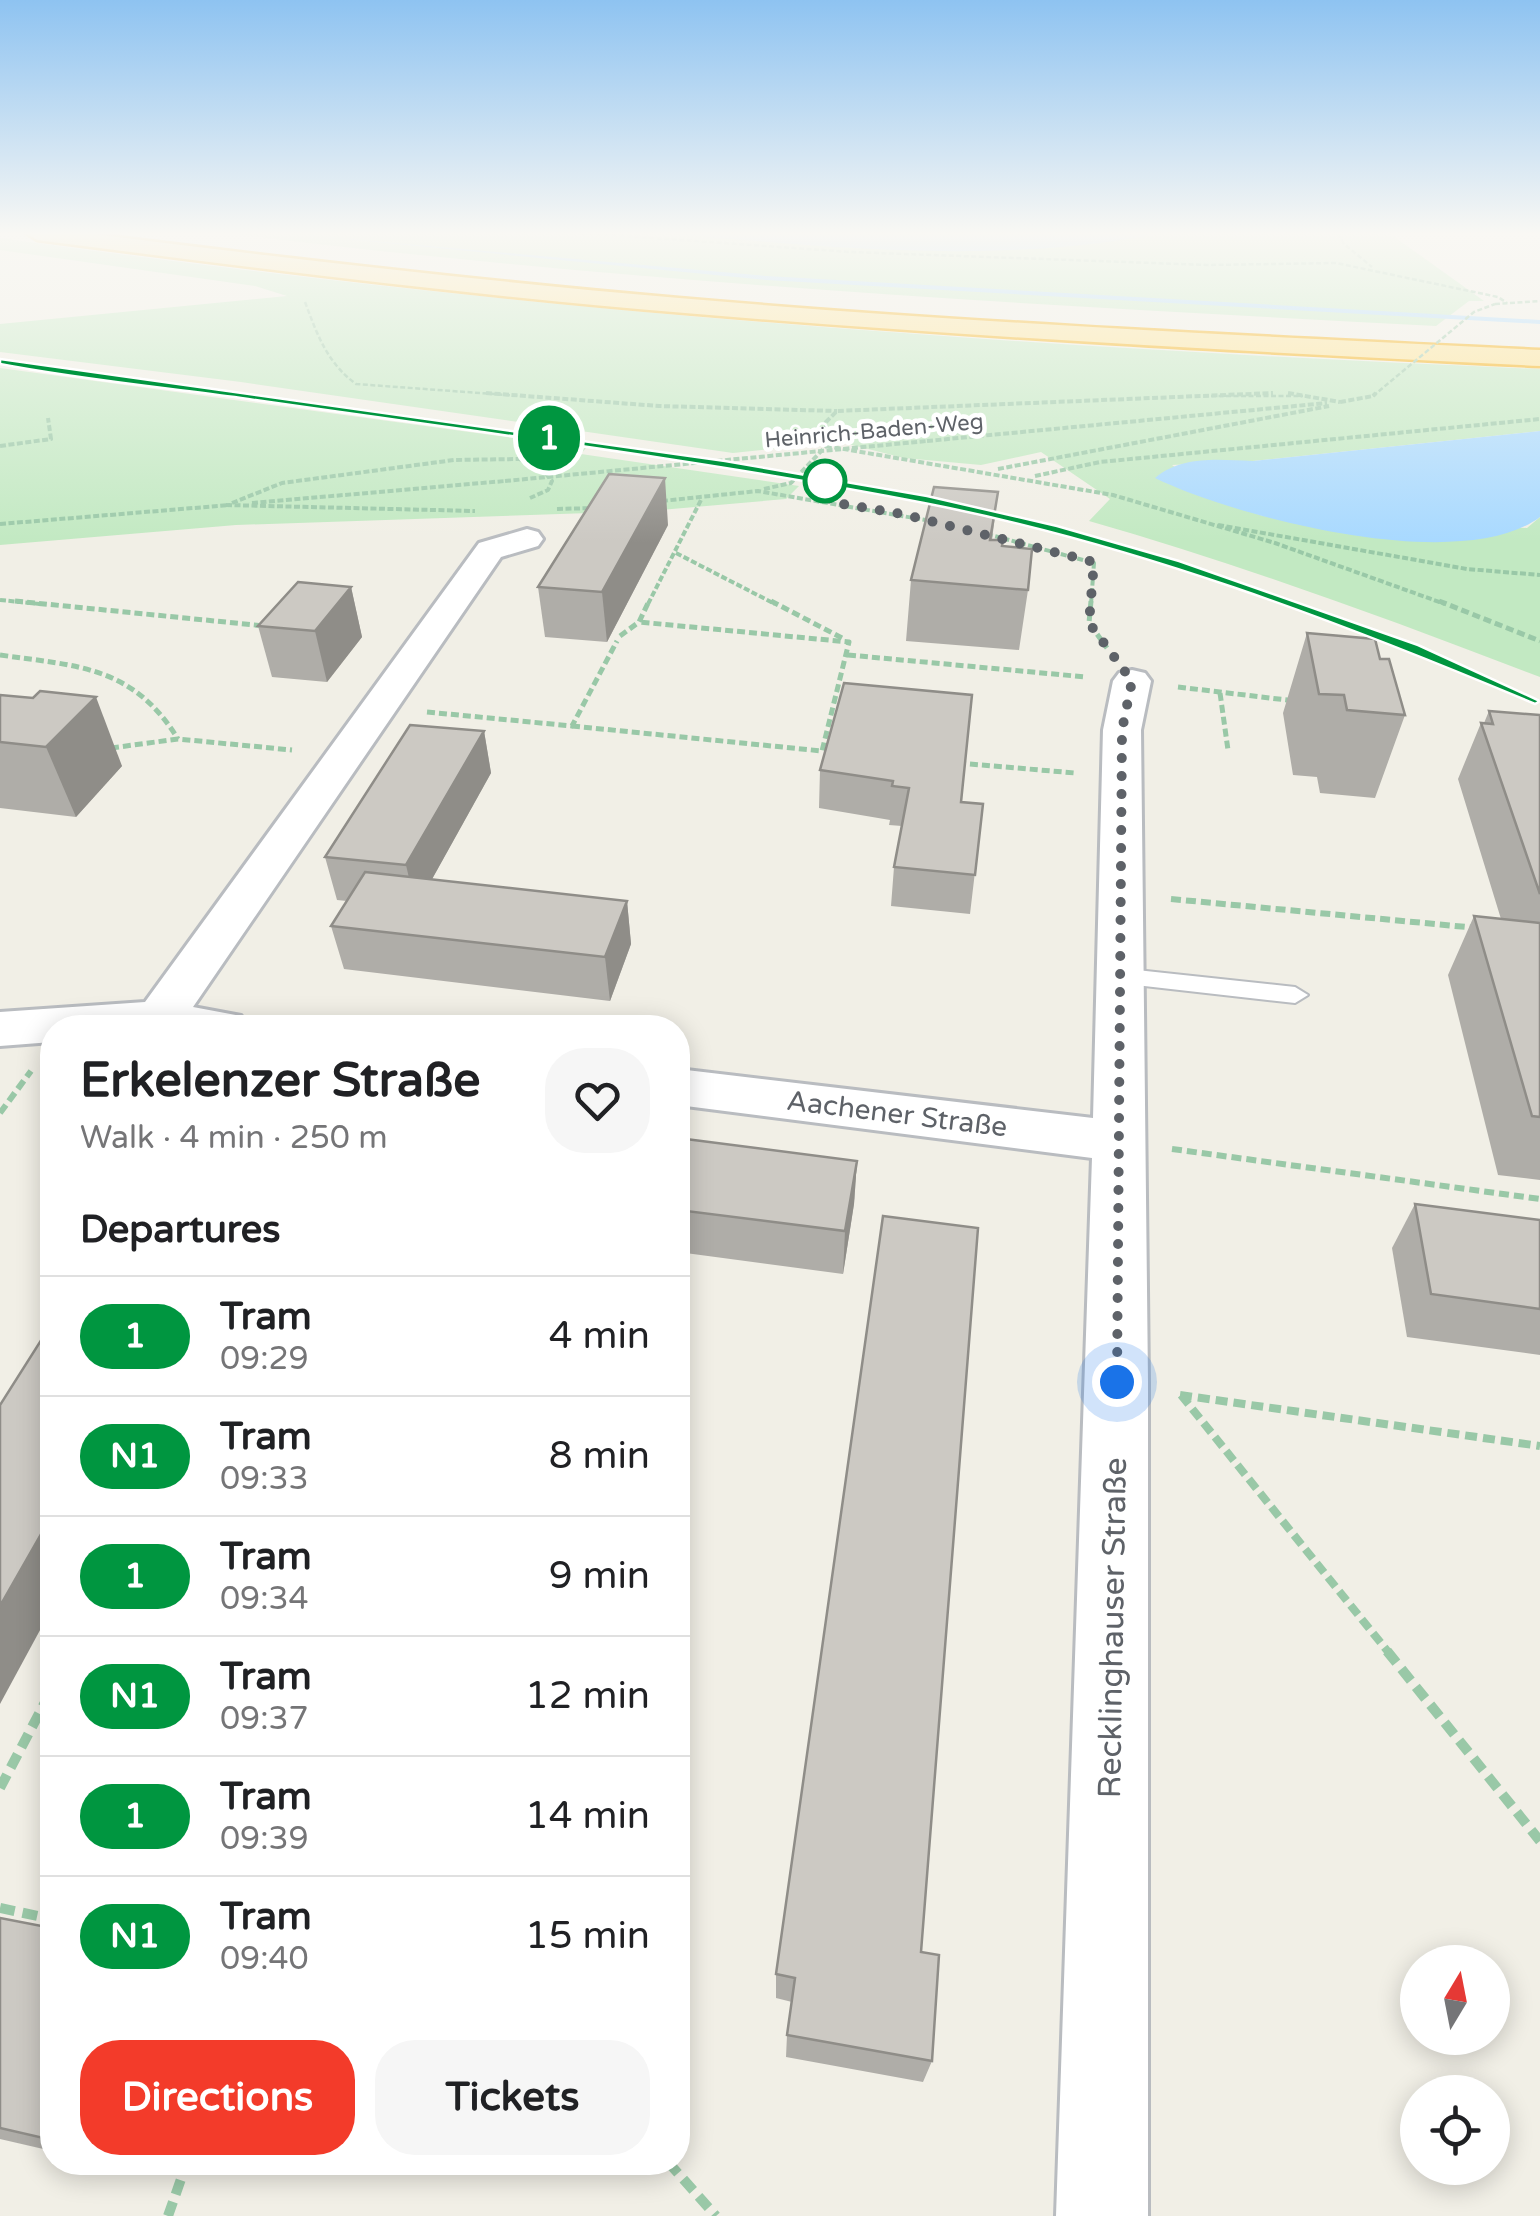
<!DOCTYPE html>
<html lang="en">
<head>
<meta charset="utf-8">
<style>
	body { margin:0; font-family:"Varela Round",sans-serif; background:#f6f6f6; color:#202124; height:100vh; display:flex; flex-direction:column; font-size:38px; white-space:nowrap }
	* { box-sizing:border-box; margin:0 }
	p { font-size:32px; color:#757577 }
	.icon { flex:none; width:55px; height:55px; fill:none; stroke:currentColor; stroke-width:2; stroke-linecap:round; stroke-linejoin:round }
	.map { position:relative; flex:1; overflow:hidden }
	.drawer { position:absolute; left:40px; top:1015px; width:650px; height:1160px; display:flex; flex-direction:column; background:#fff; border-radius:40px; box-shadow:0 5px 25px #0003 }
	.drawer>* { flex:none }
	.badge { padding:0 20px; border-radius:32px; font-size:35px; line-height:65px }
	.needle { width:65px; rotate:10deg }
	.controls { position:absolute; left:1400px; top:1945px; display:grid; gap:20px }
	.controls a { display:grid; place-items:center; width:110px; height:110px; border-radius:50%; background:#fff; box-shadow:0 5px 25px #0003; font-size:50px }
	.you { position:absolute; width:50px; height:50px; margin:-25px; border:8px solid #fff; border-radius:50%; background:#1a73e8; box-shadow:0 0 0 15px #1a73e833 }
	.map>.badge { position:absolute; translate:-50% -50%; box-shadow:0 0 0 5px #fff }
	h2 { padding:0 40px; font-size:38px; line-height:90px }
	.round { display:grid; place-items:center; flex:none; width:105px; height:105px; border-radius:40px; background:#f6f6f6 }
	.overview { display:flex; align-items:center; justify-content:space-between; height:170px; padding:0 40px }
	h1 { font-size:48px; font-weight:700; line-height:75px }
	.action { display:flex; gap:20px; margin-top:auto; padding:20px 40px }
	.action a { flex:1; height:115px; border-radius:40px; background:#f33b2a; color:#fff; font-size:40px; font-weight:700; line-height:115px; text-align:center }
	.action a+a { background:#f6f6f6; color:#202124 }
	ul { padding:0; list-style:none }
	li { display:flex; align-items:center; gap:30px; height:120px; padding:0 40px; border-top:2px solid #e0e0e0 }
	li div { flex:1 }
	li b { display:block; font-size:38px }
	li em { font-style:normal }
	li .badge { min-width:110px; font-weight:700; text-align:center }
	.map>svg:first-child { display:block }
</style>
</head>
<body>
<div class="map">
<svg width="1540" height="2216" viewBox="0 0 1540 2216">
	<rect width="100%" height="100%" fill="#f1efe6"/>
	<g fill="#c2e9c2">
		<path d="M226,233H1389L1484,301H1469L1436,326C1032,305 628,283 226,233Z"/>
		<path d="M0,238C511,310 1025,348 1540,369V431L1253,461L1172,465L1224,502L1263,516L1527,528L1540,517V677C1391,620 1243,565 1089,521L1110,499L1041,452L981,465L904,458L840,442L733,453L241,382L0,352V324L287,296L255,286L0,250Z"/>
		<path d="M0,368L586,448L581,454L799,486L786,499L649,511L236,525L0,545Z"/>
	</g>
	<g fill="#a8d9ff">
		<path d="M666,233H1162C1000,265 829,248 666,233Z"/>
		<path d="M1540,431V517C1462,576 1237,518 1155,478C1183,455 1218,460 1253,461Z"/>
	</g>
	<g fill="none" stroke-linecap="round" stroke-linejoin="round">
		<path fill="#a8d9ff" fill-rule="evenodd" d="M283,233L766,276L1540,320V324L766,280Z"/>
		<g stroke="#b9bcc0" stroke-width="4">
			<path id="service" d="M1118,968L1295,987L1308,995L1295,1003L1109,982L1106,976Z"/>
		</g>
		<g stroke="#b9bcc0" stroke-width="6">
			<g id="minor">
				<path d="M527,529L538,532L543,539L538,546L501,557L193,1007L241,1016L247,1028H52V1042L0,1046V1012L145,1002L479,543Z"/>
				<path d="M1132,670L1145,673L1151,681L1141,730L1148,1382V2216H1056L1092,1158L678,1105V1069L1093,1118L1103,730L1113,681L1119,673Z"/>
			</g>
		</g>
		<g stroke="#f7ab00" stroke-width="5">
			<path id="motorway" d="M26,233H86C283,258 481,281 679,298C966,323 1253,336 1540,350V366C1255,352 969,337 685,313C468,295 253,268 37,240Z"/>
		</g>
		<g stroke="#99c8a7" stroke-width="2.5" stroke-dasharray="5 2.5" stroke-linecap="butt">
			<path d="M582,233L850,252L1208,265L1336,263L1498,297L1507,303"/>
			<path d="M1338,233L1344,244L1372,267"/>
			<path d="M305,302C317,334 327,363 356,384L521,396"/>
			<path d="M1495,304L1540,301"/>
			<path d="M1211,396H1303"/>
		</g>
		<g stroke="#99c8a7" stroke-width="4" stroke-dasharray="6 2.5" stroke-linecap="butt">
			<path d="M486,393L659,406L837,411"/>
			<path d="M1288,393L1340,402"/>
			<path d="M1340,402L1373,396"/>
			<path d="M927,441L1327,403"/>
			<path d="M0,446L51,439L48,418"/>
			<path d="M826,446L1113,495L1275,543L1445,604"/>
			<path d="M998,469L1329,406"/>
			<path d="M1035,476L1100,462L1540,419"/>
			<path d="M764,489L791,483L826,446V422L837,411L1273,393"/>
			<path d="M662,501L758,491L931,521"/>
			<path d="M232,503L282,483L454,460L519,459L542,469L552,481L548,490L530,498"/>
			<path d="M252,503L505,481"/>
			<path d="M226,505L475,511"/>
			<path d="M557,509L595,508"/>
			<path d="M0,524L230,505"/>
			<path d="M1218,525L1467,569L1540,575"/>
			<path d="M987,534L1094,563L1091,604"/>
			<path d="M676,553L775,604"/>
			<path d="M0,600L40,604"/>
			<path d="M648,604L702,498"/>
		</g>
		<g stroke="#99c8a7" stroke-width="5" stroke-dasharray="8 4" stroke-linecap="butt">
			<path d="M15,601L265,626"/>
			<path d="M771,601L844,639"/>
			<path d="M1091,601L1089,623L1107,648"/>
			<path d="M1439,601L1540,641"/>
			<path d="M620,636L639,622L649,601"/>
			<path d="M0,655C78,666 133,666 178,739"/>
			<path d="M848,655L1086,677"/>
			<path d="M1178,687L1295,701"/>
			<path d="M1220,693L1228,750"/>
			<path d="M427,712L572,726L617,641"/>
			<path d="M572,726L822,751L849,642L639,622"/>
			<path d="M111,748L178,739L292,750"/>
			<path d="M958,763L1075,773"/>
		</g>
		<g stroke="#99c8a7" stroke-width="6" stroke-dasharray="10 5" stroke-linecap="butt">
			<path d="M1171,899L1477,928"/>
			<path d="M0,1113L31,1071"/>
			<path d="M1172,1149L1540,1199"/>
		</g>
		<g stroke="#99c8a7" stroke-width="8" stroke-dasharray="12 6" stroke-linecap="butt">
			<path d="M1180,1395L1540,1446"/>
			<path d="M1181,1395L1389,1653"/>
		</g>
		<g stroke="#99c8a7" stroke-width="10" stroke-dasharray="15 8" stroke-linecap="butt">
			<path d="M1387,1651L1540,1841"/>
			<path d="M0,1788L52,1689"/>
			<path d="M0,1908L52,1919"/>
			<path d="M668,2162L716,2216"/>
			<path d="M168,2216L187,2162"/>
		</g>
		<use href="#service" fill="#fff" fill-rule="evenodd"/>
		<use href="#minor" fill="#fff" fill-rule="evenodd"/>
		<use href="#motorway" fill="#ffe38f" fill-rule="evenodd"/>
		<path stroke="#b7b8b9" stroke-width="2.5" d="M0,362L684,458L992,513L1115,545L1239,584L1540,701"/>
		<path stroke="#99c8a7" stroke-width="2.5" stroke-dasharray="5 2.5" stroke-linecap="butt" d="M1373,396L1474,312L1495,304"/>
		<g stroke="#99c8a7" stroke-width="4" stroke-dasharray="6 2.5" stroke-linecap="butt">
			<path d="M1373,396L1376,393"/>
			<path d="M505,481L927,441"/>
		</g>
	</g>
	<g fill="#afada8">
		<path d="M998,492L992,540L1002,546L1028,590L1019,650L906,641L911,580Z"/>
		<path d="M668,525L607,642L545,637L538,587Z"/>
		<path d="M351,587L362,637L327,682L272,677L258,626Z"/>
		<path d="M1307,633L1380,659L1405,715L1375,798L1320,793L1317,777L1293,775L1283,713Z"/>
		<path d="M844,683L961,802L983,804L970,914L891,906L894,867L902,826L889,825L890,820L819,808L820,770Z"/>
		<path d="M0,695L33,698L122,766L76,817L0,808Z"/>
		<path d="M1489,711L1540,715V1180L1498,1175L1448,975L1474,916L1501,919L1458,779L1481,723H1484Z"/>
		<path d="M484,731L491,773L432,879L627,901L631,944L610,1001L344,969L331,926L347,901L337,900L325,857Z"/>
		<path d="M678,1138L857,1161L854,1204L843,1274L678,1252Z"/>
		<path d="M1415,1204L1540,1220V1355L1407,1337L1392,1248Z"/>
		<path d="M0,1918L52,1928V2151L0,2139Z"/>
		<path d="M921,1952L932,2061L923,2082L786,2057L787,2035L792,2002L776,1998V1974Z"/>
		<path d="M105,2162H147L144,2171Z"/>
	</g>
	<g fill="#8f8d88">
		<path d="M665,478L668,525L607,642L602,592Z"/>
		<path d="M351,587L362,637L327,682L315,631Z"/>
		<path d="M96,697L122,766L76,817L46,747Z"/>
		<path d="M484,731L491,773L416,908L406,865Z"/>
		<path d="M627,901L631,944L610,1001L605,957Z"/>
		<path d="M857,1161L854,1204L843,1274L845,1231Z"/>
		<path d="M52,1515V1608L0,1704V1606Z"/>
		<path d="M124,2162H147L144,2171Z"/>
	</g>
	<g fill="#ccc9c3" stroke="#8f8d88" stroke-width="2.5">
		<path d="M609,474L665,478L602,592L538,587Z"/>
		<path d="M934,487L998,492L990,540H1003L1002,546L1032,549L1028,590L911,580Z"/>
		<path d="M298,582L351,587L315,631L258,626Z"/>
		<path d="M1307,633L1375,639L1380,659H1389L1405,715L1347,710L1344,695L1319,694Z"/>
		<path d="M844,683L972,695L961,802L983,804L975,875L894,867L909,788L892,786L893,781L820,770Z"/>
		<path d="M40,691L96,697L46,747L0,742V695L33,698Z"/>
		<path d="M1489,711L1540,715V894L1481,723L1493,724Z"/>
		<path d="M410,725L484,731L406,865L325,857Z"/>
		<path d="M365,872L627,901L605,957L331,926Z"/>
		<path d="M1474,916L1540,923V1117L1532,1116Z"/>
		<path d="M678,1138L857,1161L845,1231L678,1210Z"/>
		<path d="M1415,1204L1540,1220V1309L1431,1294Z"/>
		<path d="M883,1216L978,1228L921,1952L939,1955L932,2061L787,2035L795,1978L776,1974Z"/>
		<path d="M52,1323V1515L0,1606V1405Z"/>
		<path d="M0,1918L52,1928V2140L0,2128Z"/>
	</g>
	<linearGradient id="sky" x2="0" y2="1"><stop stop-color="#8ec3f1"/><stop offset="0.43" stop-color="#f9f8f4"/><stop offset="1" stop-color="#f9f8f4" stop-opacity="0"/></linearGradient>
	<rect width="1540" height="543" fill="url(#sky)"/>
	<path fill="#009640" stroke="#fff" stroke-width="2.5" d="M0,359L725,461L927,496L1057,526L1179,561L1418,645L1540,701L1535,704C1338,621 1135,544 924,503C698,459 469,431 241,398C160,387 77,379 0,364Z"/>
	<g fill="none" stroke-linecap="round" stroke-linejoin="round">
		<path stroke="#5e6268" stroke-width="10" stroke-dasharray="0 18" d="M825,481L830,502L902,514L1094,562L1089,623L1132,681L1122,730L1117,1382"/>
	</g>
	<circle fill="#fff" stroke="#009640" stroke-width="5" cx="825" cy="481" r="20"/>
	<g text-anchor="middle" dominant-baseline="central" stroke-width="9" stroke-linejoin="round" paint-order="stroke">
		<g font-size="22" fill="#5e6268" stroke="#fff">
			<text transform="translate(874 431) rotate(-5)">Heinrich-Baden-Weg</text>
		</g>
		<g font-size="28" fill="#5e6268" stroke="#fff">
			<text transform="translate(897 1114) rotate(7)">Aachener Straße</text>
		</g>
		<g font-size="32" fill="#5e6268" stroke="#fff">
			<text transform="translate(1113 1628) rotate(-89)">Recklinghauser Straße</text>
		</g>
	</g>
</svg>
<div class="controls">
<a><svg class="needle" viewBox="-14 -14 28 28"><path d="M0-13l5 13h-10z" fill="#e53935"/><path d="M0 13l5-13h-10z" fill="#757577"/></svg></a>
<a><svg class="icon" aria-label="locate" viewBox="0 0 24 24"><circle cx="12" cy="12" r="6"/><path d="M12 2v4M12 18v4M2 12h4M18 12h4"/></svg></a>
</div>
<div class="you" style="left:1117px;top:1382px"></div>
<b class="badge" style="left:549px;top:438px;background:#009640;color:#fff">1</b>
<section class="drawer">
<div class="overview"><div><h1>Erkelenzer Straße</h1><p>Walk · 4 min · 250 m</p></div><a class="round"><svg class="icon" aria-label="heart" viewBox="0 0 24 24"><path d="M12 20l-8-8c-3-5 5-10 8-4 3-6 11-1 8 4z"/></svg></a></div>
<h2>Departures</h2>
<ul>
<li><span class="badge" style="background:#009640;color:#fff">1</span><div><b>Tram</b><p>09:29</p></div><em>4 min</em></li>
<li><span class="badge" style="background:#009640;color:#fff">N1</span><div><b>Tram</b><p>09:33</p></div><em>8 min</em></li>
<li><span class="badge" style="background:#009640;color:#fff">1</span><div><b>Tram</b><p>09:34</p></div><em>9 min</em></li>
<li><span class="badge" style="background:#009640;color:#fff">N1</span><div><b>Tram</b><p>09:37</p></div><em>12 min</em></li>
<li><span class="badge" style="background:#009640;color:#fff">1</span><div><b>Tram</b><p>09:39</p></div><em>14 min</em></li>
<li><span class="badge" style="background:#009640;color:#fff">N1</span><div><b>Tram</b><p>09:40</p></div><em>15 min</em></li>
</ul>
<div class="action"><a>Directions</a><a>Tickets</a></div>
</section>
</div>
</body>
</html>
